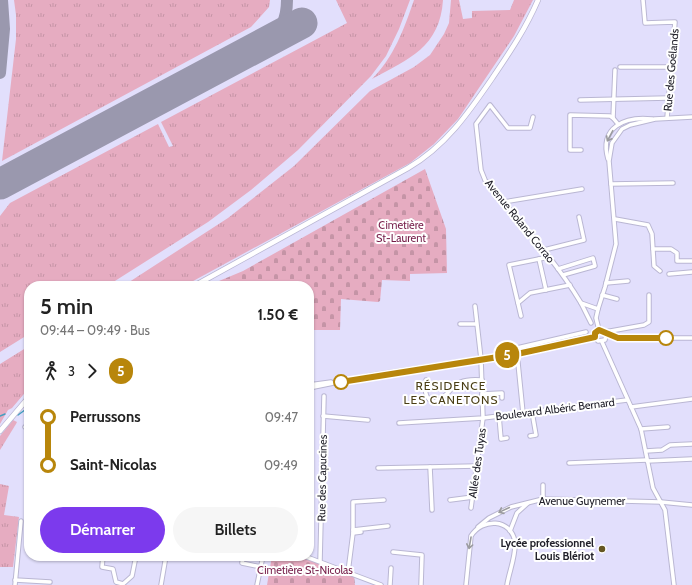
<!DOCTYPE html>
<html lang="fr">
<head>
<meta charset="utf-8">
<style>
	body { margin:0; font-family:Cabin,sans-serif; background:#f6f6f6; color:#222; height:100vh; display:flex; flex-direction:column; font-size:15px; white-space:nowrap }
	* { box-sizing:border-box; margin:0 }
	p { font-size:13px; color:#767676 }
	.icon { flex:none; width:22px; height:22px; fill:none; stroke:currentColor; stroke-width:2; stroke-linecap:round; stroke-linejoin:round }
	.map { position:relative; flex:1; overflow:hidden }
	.side { position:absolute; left:24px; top:281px; width:290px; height:280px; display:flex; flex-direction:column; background:#fff; border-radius:16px; box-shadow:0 1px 3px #0004 }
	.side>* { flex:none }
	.badge { padding:0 8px; border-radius:13px; font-size:14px; line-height:26px }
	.map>.badge { position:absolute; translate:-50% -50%; box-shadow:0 0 0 2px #fff }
	.legs { display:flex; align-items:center; gap:6px; height:44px; padding:0 16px; font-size:13px }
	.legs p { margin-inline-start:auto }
	.overview { display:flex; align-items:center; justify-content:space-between; height:68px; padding:0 16px }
	h1 { font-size:22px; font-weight:600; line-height:30px }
	.button { display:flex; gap:8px; margin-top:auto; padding:8px 16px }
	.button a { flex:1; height:46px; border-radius:24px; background:#7c3aed; color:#fff; font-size:16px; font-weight:600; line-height:46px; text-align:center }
	.button a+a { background:#f6f6f6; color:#222 }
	ul { padding:0 16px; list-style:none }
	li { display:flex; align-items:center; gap:14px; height:48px; font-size:15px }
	li i { display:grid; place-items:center; width:6px; height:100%; margin:0 5px; background:currentColor }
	li i::after { content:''; width:10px; height:10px; margin:-5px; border:3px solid; border-radius:50%; background:#fff }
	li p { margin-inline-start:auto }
	li:first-child i { background:linear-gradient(#0000 50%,currentColor 0) }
	li:last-child i { background:linear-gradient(currentColor 50%,#0000 0) }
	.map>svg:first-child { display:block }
</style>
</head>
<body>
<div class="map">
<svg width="692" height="585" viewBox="0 0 692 585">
	<defs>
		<pattern id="grass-tufts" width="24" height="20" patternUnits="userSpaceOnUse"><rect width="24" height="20" fill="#e6acc1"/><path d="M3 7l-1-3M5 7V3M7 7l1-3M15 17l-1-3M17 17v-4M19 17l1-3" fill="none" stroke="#c594a6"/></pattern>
		<pattern id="cemetery-stones" width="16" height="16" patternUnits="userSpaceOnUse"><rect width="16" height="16" fill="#e6acc1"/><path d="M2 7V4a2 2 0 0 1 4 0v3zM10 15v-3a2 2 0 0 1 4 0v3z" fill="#c594a6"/></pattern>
	</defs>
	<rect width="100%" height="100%" fill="#e2dffc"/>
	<g fill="url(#grass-tufts)">
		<path d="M14,0H270L269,7L251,27L2,161L16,39V15Z"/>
		<path d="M336,0H410L399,29L386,56L371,76L298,150L251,190L208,222L107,286H29V334L0,352V216L10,203L158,124L169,147L173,146L161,122L347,23Z"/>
		<path d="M414,0H443C440,47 409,59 372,79C394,57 404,29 414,0Z"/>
		<path d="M451,0H459L463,19L472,18V11L510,10L514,0H533L514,36L458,119L434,144L410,163L184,286H123L228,218L294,166L370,91L414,67L430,55L444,34L449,23Z"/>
		<path d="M29,346V388L12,408L8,410L0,424V364Z"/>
		<path d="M13,420L17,422L16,424L0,450V436Z"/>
		<path d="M0,484L9,486L4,515L19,517L13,567H0Z"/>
	</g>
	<g fill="url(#cemetery-stones)">
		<path d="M425,169L446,229L447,273L410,274V281L382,280L380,301L378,302L341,299L340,330H309V286H207L243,271Z"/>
		<path d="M272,556H309L354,575L355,585H267Z"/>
	</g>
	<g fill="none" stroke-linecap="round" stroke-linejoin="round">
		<g stroke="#429fc0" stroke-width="1.5">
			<path d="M18,415L29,407"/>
			<path d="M0,416L5,414"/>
		</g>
		<g stroke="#9a98ae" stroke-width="12">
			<path d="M265,43C281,31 287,20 287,0"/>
			<path d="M0,73L4,29L2,0"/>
			<path d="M0,185L5,182"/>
		</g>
		<path stroke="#9a98ae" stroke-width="31" d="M0,184L302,23"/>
		<g stroke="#bab7d3" stroke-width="5.5">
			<g id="minor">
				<path d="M643,0L645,23L675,22L667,118"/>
				<path d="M620,67H671"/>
				<path d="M615,70L613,118L618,124"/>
				<path d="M580,100L668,98"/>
				<path d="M533,117L530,128H508L490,105L476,124L481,170L485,180C518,220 554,258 581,303L598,309"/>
				<path d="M581,150H570V115L610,116L613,118"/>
				<path d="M608,159C599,127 625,116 652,119"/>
				<path d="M611,184L673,183"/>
				<path d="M504,202L582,189"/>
				<path d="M615,219L648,225L652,234L654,266L660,271"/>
				<path d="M653,249H671L677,253V261H692"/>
				<path d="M544,250L584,240L579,217"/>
				<path d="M539,259L546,290"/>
				<path d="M558,269L593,258L595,266L563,275"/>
				<path d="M669,274L692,272"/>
				<path d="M606,283L628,281"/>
				<path d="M602,295L617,299"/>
				<path d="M518,303L530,293L570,285"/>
				<path d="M581,303L591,323"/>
				<path d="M521,316L509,265L549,257"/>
				<path d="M460,324H476"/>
				<path d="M599,330L596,318L598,309L605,287L616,244L609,161L612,143L622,129L630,125L655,119L692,117"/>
				<path d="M605,332L644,325L649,322V295"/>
				<path d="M606,334L618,338H692"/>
				<path d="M595,337L598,341L605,340L606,334"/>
				<path d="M595,337L599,330L606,333"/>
				<path d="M602,342L641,429L653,488L665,510L674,585"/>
				<path d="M517,348L586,332"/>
				<path d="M517,353L523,413"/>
				<path d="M426,380C425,389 424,399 434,402C455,395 448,377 482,380"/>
				<path d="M309,385L331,382"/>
				<path d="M309,388L373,375L517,353L595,337"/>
				<path d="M482,394L502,393V398"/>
				<path d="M631,407L692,399"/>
				<path d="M323,416L368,420"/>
				<path d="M499,416L501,439L507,438"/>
				<path d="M399,423L483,418L627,400"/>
				<path d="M25,427L29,430"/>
				<path d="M641,429L668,427"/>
				<path d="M530,436L536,435L532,412"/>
				<path d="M646,451L662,450L670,445L692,444"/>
				<path d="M647,461L692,459"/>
				<path d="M569,463L647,460"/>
				<path d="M430,467L432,510"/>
				<path d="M378,468L477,466"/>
				<path d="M543,485V499"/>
				<path d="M450,500L473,497"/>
				<path d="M471,508L483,418L481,359L475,306"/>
				<path d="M478,527L489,518L511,507L543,499L661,502L692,505"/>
				<path d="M353,530L388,526"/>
				<path d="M510,531L517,513L528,503"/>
				<path d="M353,533L361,532"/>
				<path d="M393,552L422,555L421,585"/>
				<path d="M103,556L102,567L113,569L116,582L123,584L132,576L136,556"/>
				<path d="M243,556L242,563L261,567"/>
				<path d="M304,556L381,585"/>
				<path d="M320,561L324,396"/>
				<path d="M348,572L353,533V502L384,500"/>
				<path d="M15,580L50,582"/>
				<path d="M15,585L21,521"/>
				<path d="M161,585L166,556"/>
				<path d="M257,585L263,556"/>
				<path d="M390,585L391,568"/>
				<path d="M466,585L471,536C482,518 511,518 515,542C516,556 509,572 507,585"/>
			</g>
		</g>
		<g stroke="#bab7d3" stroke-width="6">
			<g id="tertiary">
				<path d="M194,286L408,168C446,146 469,112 493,77C510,52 526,28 538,0"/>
				<path d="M0,431L29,397"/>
			</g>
		</g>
		<use href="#minor" stroke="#fff" stroke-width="3.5"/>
		<use href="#tertiary" stroke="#fff" stroke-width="4.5"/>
	</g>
	<defs><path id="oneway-shaft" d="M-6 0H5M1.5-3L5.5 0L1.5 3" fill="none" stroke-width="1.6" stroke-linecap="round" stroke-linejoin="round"/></defs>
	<g stroke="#9b9b9f">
		<use href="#oneway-shaft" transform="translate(610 136) rotate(118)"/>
		<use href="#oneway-shaft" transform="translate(504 510) rotate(155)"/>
		<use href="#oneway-shaft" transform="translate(470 543) rotate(100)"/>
	</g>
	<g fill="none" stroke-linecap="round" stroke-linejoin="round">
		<g stroke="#fff" stroke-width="9">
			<path id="line-1" d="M341,382L517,354L595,337V333L599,330L618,338H666"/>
		</g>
		<use href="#line-1" stroke="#b8860b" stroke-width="6"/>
	</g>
	<g fill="#fff" stroke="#b8860b" stroke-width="2">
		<circle cx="666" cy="338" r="7"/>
		<circle cx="341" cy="382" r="7"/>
	</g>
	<circle fill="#655623" stroke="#fff" stroke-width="1.5" cx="602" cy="549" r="4"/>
	<g text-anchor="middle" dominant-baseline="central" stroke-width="4" stroke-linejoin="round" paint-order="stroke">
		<g font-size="11" fill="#21202a" stroke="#fff">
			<text transform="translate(671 70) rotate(-85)">Rue des Goélands</text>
			<text transform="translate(520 221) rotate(51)">Avenue Roland Corrao</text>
			<text transform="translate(555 409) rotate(-7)">Boulevard Albéric Bernard</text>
			<text transform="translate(477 463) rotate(-82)">Allée des Tuyas</text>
			<text transform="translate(322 478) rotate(-89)">Rue des Capucines</text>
			<text x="582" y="501">Avenue Guynemer</text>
		</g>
		<g font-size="11" fill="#751c48" stroke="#fff">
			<text x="401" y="225">Cimetière<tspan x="401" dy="13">St-Laurent</tspan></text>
			<text x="305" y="570">Cimetière St-Nicolas</text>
		</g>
		<g font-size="11" font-weight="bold" fill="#21202a" stroke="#fff" text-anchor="end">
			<text x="594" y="543">Lycée professionnel<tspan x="594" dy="13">Louis Blériot</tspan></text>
		</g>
		<g font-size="12" letter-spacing="1" fill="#493d14" stroke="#fff">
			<text x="451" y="385">RÉSIDENCE<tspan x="451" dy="14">LES CANETONS</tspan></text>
		</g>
	</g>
</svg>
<b class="badge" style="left:507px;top:355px;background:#b8860b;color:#fff">5</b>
<section class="side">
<div class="overview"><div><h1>5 min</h1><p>09:44 – 09:49 · Bus</p></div><b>1.50 €</b></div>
<div class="legs"><svg class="icon" aria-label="walk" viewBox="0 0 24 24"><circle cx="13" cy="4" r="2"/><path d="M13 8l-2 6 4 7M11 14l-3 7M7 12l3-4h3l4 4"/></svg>3<svg class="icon" aria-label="forward" viewBox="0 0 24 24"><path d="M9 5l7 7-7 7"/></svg><b class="badge" style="background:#b8860b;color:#fff">5</b></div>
<ul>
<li><i style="color:#b8860b"></i><b>Perrussons</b><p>09:47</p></li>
<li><i style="color:#b8860b"></i><b>Saint-Nicolas</b><p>09:49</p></li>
</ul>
<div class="button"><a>Démarrer</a><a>Billets</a></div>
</section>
</div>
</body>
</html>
